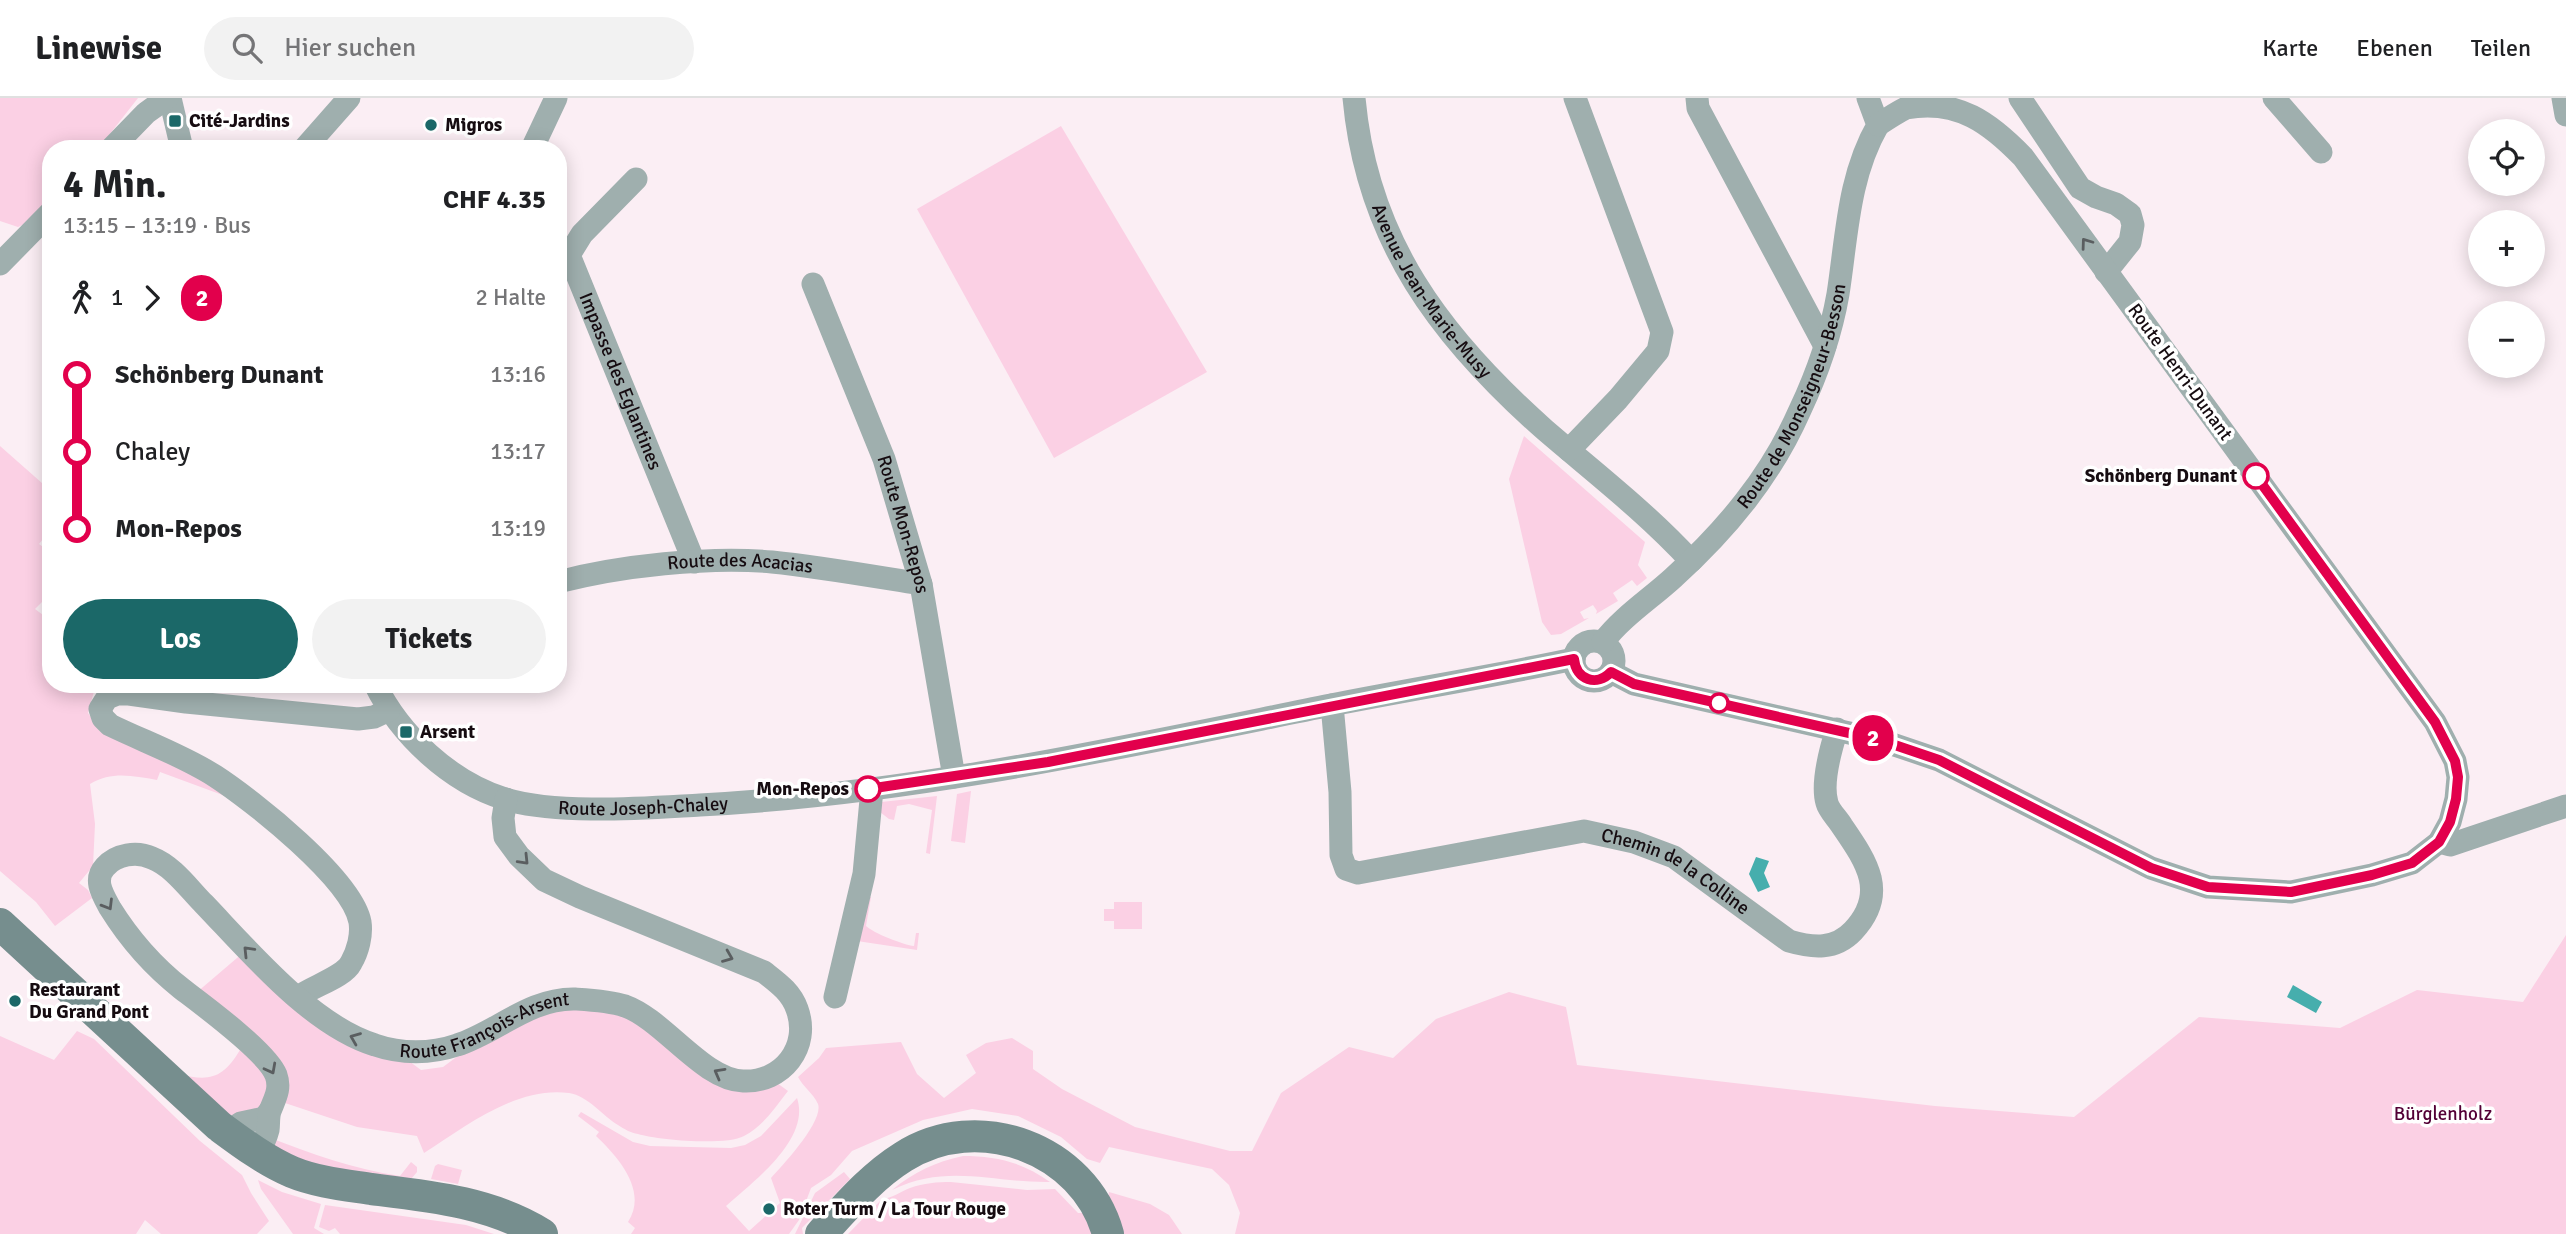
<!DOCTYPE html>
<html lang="de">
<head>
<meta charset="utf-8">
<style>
	body { margin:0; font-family:Signika,sans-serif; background:#f2f2f2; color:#202124; height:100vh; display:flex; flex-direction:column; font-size:26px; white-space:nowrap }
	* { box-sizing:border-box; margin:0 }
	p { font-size:23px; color:#757577 }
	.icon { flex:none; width:38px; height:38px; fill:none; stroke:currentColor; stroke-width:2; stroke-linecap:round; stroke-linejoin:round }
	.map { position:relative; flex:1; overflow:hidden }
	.details { position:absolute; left:42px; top:42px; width:525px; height:553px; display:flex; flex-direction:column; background:#fff; border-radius:28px; box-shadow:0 4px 18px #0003 }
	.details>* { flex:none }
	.badge { padding:0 14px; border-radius:23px; font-size:24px; line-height:46px }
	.fabs { position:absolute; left:2468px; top:21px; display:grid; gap:14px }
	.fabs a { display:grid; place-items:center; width:77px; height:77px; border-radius:50%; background:#fff; box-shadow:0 4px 18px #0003; font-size:35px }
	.map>.badge { position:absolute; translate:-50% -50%; box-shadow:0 0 0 4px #fff }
	.legs { display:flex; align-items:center; gap:10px; height:77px; padding:0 21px; font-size:23px }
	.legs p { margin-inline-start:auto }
	.head { display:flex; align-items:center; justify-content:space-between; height:119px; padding:0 21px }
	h1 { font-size:38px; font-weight:700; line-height:52px }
	.button { display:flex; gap:14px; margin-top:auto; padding:14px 21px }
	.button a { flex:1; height:80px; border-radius:42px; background:#1b6868; color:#fff; font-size:28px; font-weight:700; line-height:80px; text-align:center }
	.button a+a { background:#f2f2f2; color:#202124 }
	ul { padding:0 21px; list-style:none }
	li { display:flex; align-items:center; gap:24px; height:77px; font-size:26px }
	li i { display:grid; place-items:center; width:10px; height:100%; margin:0 9px; background:currentColor }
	li i::after { content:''; width:18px; height:18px; margin:-9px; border:5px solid; border-radius:50%; background:#fff }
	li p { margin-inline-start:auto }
	li:first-child i { background:linear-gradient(#0000 50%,currentColor 0) }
	li:last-child i { background:linear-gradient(currentColor 50%,#0000 0) }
	header { display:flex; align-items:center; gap:42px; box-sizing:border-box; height:98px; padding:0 35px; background:#fff; border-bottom:2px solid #e0e0e0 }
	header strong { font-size:33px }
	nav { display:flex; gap:38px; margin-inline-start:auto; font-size:24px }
	.search { width:490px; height:63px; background:#f2f2f2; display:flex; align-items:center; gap:18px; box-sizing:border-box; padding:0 24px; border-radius:38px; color:#757577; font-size:26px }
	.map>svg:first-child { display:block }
</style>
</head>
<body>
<header>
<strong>Linewise</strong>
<div class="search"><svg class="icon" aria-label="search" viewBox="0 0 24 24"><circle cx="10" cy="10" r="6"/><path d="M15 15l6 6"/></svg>Hier suchen</div>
<nav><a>Karte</a><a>Ebenen</a><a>Teilen</a></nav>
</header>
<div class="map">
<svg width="2566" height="1136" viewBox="0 0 2566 1136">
	<rect width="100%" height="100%" fill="#fbeef4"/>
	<g fill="#fbd0e4">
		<path d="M0,0H138L98,51H51V101L31,123L18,129L0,123Z"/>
		<path d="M1061,28L1207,274L1054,360L917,111Z"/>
		<path d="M1524,338L1645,444L1638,467L1647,480L1637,488L1632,482L1613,495L1618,503L1596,516L1597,513L1593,507L1580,514L1584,521L1589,520L1561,536L1551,537L1542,524L1509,381Z"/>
		<path d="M0,348L51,393V431L39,446L51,455V495L35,511L51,523V586H96L88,615L102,635L163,657L236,702L160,674L157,682C133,678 112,673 90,686L95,726L93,768L79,785L88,792L92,800L55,828L36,804L0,773Z"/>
		<path d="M971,693L965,745L951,743L957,696Z"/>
		<path d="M937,698L930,756L926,755L932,712L909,706L897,708L894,722L889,721L880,714L881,704Z"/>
		<path d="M867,798L871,799L866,828C873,835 904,847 914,848L916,835H919L917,852L857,843Z"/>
		<path d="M1114,804H1142V831H1114V823H1104V811H1114Z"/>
		<path d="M2566,837V1136H1235L1240,1115L1229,1087L1212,1071L1109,1049L1100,1065L1087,1061L1061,1039L1018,1018L972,1011L923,1022L852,1053L831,1077L811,1090L799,1122L789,1136H631L635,1130L628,1124C648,1093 619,1060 596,1038L599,1034L578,1018L581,1014L633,1044L650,1048L731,1050L745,1047L761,1038L797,1000C811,1041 753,1084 726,1108L749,1133L780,1105L771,1080C782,1068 824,1023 818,1006C814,996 803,989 798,979L819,960L826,950L901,944L917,976L944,1000L976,975L966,957L986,945L1012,940L1033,953V971L1062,991L1135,1029L1230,1053H1252L1281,995L1349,949L1393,960L1436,921L1509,894L1566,909L1577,967L1935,1008L2074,1019L2199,919L2340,930L2417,892L2523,904Z"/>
		<path d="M244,854L316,926L405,960L421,972L443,969L474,946L540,913L570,909L624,915L693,967L777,985L788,993C774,1011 764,1027 744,1038C726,1048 657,1042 638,1036C631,1035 624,1031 618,1027C603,1018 588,998 569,995C516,988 465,1029 424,1055L417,1038L357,1029L285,1005L288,994L196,895Z"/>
		<path d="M77,933L94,941L200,1043L242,1077L251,1095L269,1123L257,1136H161L145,1122L136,1136H0V938L54,962Z"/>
		<path d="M240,952C247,958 256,964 261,971C270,982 270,1002 257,1011C249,1018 235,1017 225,1017L179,976C210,984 223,980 240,952Z"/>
		<path d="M268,1039C312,1056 353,1071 400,1078L411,1064L417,1069V1074L411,1081L404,1084L299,1064L266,1042Z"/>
		<path d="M963,1058C995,1058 1023,1064 1050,1084C992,1085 948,1065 892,1092C914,1074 935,1064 963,1058Z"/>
		<path d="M438,1066L462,1072L458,1086L431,1081L435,1068Z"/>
		<path d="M844,1074L850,1081L802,1130L803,1136H795L815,1095Z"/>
		<path d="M258,1082L282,1094L321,1106L314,1130L324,1136H293L261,1091Z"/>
		<path d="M951,1084L1027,1092L1055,1091L1078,1115H1089L1101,1136H848L882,1101C892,1100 900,1094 910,1090C924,1085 937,1084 951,1084Z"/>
		<path d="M1109,1094L1150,1106L1169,1117L1182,1136H1108L1107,1109Z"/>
		<path d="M325,1107L466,1127L494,1136H340L335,1130L329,1133L319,1129Z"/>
	</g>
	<g fill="#46aead">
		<path d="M1756,759L1769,763L1764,775L1770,789L1758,794L1749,776Z"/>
		<path d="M2293,887L2322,904L2316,915L2287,899Z"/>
	</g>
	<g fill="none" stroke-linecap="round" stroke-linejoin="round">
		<g stroke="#9fafae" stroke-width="23">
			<path d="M170,0L182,51"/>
			<path id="s1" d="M1354,0C1367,143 1441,240 1545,332C1595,375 1647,415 1691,463"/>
			<path d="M1697,0L1698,10L1825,248"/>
			<path d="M2020,0L2080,90L2096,99L2116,106L2130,116L2133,127L2130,144L2106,174"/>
			<path d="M2274,0L2321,54"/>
			<path d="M2563,0L2566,17"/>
			<path d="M111,51L146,15L167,0"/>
			<path d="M304,51L349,0"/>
			<path d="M532,51L556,0"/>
			<path id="s2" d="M636,81L582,136L569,157L694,464"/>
			<path d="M0,166L51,114"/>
			<path id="s3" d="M813,186L884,361L921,486L954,679"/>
			<path d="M1569,352L1618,301L1658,253L1662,234L1575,0"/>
			<path id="s4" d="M558,484C619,468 709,458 772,464C821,469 871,478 921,486"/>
			<circle cx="1594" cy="563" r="20"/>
			<path id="s5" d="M1603,544C1622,519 1650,501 1673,480C1727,431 1771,378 1800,312C1817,276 1831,236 1838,196C1847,138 1848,79 1878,27L1868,0"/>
			<path d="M1611,574L1634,586L1880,642L1939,662L2151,770L2208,789L2291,794L2372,777L2412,765L2439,744L2450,724L2456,701L2458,679L2455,663L2435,624L2023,59C1991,26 1958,0 1906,10C1896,15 1887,21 1878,27"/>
			<path id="s6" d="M375,586C400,637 450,684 505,701C558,717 644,710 700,707C913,696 1123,649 1331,607C1412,591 1494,578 1574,561"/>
			<path id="s7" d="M1332,607L1340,694L1341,757L1346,771L1358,775L1584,733L1634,744L1674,759L1789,843C1813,850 1835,852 1853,833C1889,795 1866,763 1842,728C1838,721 1829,713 1827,705C1821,685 1831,650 1837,631"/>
			<path d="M2439,744L2450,747L2566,708"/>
			<path d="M298,899C313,888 344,879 351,865C358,853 362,837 360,824C352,781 252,702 215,678C182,657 145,644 110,627L103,620L100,611L107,600L117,596H129L186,604L358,621L374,619L389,612"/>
			<path d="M835,899L864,776L872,691"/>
			<path d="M227,1034L241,1025L264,1020L269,1014"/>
			<path id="s8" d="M258,1055C262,1048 266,1040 268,1032C269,1025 268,1019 270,1013C275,1000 281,991 276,977C267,954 203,907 182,891C154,869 128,839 110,810C103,797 93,782 105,769C116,756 137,753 152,760C173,768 189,791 204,806C250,854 311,927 375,947C401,956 431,956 457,947C496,935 529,900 575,901C591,902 610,903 625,908C664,922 703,982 743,983C782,985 811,949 797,911C791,894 778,885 764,874L580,799L544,782L519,758L505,739L503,720L506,701"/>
		</g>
		<g stroke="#768e8e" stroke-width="32">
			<path d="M0,826L219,1028C242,1045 266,1063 292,1074C316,1084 345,1087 371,1091C429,1098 491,1104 542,1136"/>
			<path d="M821,1136C846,1109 871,1079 903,1059C977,1011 1084,1050 1108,1136"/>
		</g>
	</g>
	<defs><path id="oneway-chevron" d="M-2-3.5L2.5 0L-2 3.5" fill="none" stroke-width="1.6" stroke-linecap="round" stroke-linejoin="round" transform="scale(1.75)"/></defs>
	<g stroke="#5a5e60">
		<use href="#oneway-chevron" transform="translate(2086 145) rotate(-126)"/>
		<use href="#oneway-chevron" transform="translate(524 762) rotate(46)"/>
		<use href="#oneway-chevron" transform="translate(108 807) rotate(59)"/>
		<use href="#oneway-chevron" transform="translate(248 853) rotate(-134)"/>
		<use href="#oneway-chevron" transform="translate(728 859) rotate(22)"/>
		<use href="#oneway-chevron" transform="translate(355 940) rotate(-158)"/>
		<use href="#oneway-chevron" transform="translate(271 971) rotate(62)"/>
		<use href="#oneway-chevron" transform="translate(719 975) rotate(-151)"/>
	</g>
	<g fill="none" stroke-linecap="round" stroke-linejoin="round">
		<g stroke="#fff" stroke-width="16">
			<path id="line-1" d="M868,691L1048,664L1574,561C1576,582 1597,589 1611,574L1634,586L1880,642L1939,662L2151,770L2208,789L2291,794L2372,777L2412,765L2439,744L2450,724L2456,701L2458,679L2455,663L2435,624L2256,378"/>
		</g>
		<use href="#line-1" stroke="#e2004c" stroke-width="10"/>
	</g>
	<g fill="#1b6868" stroke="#fff" stroke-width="2.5">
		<rect x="168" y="16" width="14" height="14" rx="3.5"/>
		<circle cx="431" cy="27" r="7"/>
		<rect x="399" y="627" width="14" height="14" rx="3.5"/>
		<circle cx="15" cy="903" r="7"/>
		<circle cx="769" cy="1111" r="7"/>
	</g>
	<g fill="#fff" stroke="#e2004c" stroke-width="3.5">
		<circle cx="2256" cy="378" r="12"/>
		<circle cx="1719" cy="605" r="9"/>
		<circle cx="868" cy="691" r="12"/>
	</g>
	<g text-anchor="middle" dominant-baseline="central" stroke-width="7" stroke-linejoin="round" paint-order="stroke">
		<g font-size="19" font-weight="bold" fill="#160c11" stroke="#fff" text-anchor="start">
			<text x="189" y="23">Cité-Jardins</text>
			<text x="445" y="27">Migros</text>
			<text x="420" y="634">Arsent</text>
			<text x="29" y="892">Restaurant<tspan x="29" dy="22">Du Grand Pont</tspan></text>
			<text x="783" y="1111">Roter Turm / La Tour Rouge</text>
		</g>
		<g font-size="19" fill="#160c11" stroke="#fff">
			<text stroke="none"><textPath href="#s1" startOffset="212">Avenue Jean-Marie-Musy</textPath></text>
			<text transform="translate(2180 274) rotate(54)">Route Henri-Dunant</text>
			<text stroke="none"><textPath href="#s2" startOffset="238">Impasse des Eglantines</textPath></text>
			<text stroke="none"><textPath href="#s5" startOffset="317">Route de Monseigneur-Besson</textPath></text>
			<text stroke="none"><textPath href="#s3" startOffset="257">Route Mon-Repos</textPath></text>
			<text stroke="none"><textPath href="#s4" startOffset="184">Route des Acacias</textPath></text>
			<text stroke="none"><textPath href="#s6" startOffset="317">Route Joseph-Chaley</textPath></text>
			<text stroke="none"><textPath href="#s7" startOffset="509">Chemin de la Colline</textPath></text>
			<text stroke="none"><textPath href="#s8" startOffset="824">Route François-Arsent</textPath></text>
		</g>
		<g font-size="19" font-weight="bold" fill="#160c11" stroke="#fff" text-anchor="end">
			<text x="2237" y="378">Schönberg Dunant</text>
			<text x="849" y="691">Mon-Repos</text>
		</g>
		<g font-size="19" fill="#530036" stroke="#fff">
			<text x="2443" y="1016">Bürglenholz</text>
		</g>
	</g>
</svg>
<div class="fabs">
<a><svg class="icon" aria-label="locate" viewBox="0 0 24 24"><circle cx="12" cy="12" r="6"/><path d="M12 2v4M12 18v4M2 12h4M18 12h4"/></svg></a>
<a>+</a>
<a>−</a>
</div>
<b class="badge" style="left:1873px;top:640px;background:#e2004c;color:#fff">2</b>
<section class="details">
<div class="head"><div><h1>4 Min.</h1><p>13:15 – 13:19 · Bus</p></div><b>CHF 4.35</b></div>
<div class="legs"><svg class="icon" aria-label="walk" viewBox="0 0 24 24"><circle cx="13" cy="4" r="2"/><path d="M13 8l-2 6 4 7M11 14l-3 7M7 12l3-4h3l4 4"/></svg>1<svg class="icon" aria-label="forward" viewBox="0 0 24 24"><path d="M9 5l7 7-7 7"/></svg><b class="badge" style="background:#e2004c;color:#fff">2</b><p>2 Halte</p></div>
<ul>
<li><i style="color:#e2004c"></i><b>Schönberg Dunant</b><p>13:16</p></li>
<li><i style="color:#e2004c"></i><span>Chaley</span><p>13:17</p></li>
<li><i style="color:#e2004c"></i><b>Mon-Repos</b><p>13:19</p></li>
</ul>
<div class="button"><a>Los</a><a>Tickets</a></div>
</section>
</div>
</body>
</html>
